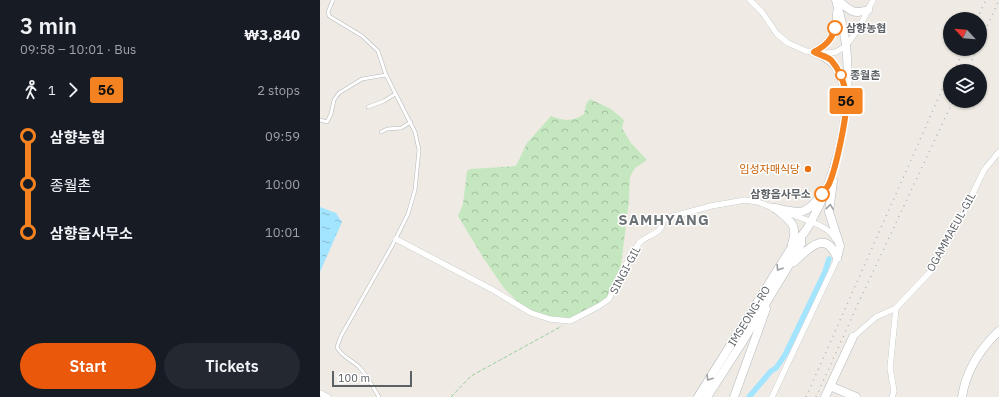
<!DOCTYPE html>
<html lang="en">
<head>
<meta charset="utf-8">
<style>
	body { margin:0; font-family:"IBM Plex Sans","Noto Sans KR",sans-serif; background:#242831; color:#f1f3f6; height:100vh; display:flex; flex-direction:column; font-size:15px; white-space:nowrap }
	* { box-sizing:border-box; margin:0 }
	p { font-size:13px; color:#9ea1a6 }
	.icon { flex:none; width:22px; height:22px; fill:none; stroke:currentColor; stroke-width:2; stroke-linecap:round; stroke-linejoin:round }
	.map { position:relative; flex:1; overflow:hidden }
	.panel { display:flex; flex-direction:column; background:#171b24; width:320px }
	.panel>* { flex:none }
	.badge { padding:0 8px; border-radius:3px; font-size:14px; line-height:26px }
	.needle { width:26px; rotate:296deg }
	.buttons { position:absolute; left:623px; top:12px; display:grid; gap:8px }
	.buttons a { display:grid; place-items:center; width:44px; height:44px; border-radius:50%; background:#171b24; box-shadow:0 1px 3px #0004; font-size:20px }
	.scale { position:absolute; left:12px; bottom:10px; width:80px; box-sizing:border-box; padding-left:4px; border:2px solid #5c6165; border-top:0; font-size:11px; line-height:14px; white-space:nowrap; color:#5c6165; -webkit-text-stroke:3px #fff; paint-order:stroke }
	.map>.badge { position:absolute; translate:-50% -50%; box-shadow:0 0 0 2px #fff }
	.legs { display:flex; align-items:center; gap:6px; height:44px; padding:0 20px; font-size:13px }
	.legs p { margin-inline-start:auto }
	.headline { display:flex; align-items:center; justify-content:space-between; height:68px; padding:0 20px }
	h1 { font-size:22px; font-weight:600; line-height:30px }
	.cta { display:flex; gap:8px; margin-top:auto; padding:8px 20px }
	.cta a { flex:1; height:46px; border-radius:24px; background:#ea580c; color:#fff; font-size:16px; font-weight:600; line-height:46px; text-align:center }
	.cta a+a { background:#242831; color:#f1f3f6 }
	ul { padding:0 20px; list-style:none }
	li { display:flex; align-items:center; gap:14px; height:48px; font-size:15px }
	li i { display:grid; place-items:center; width:6px; height:100%; margin:0 5px; background:currentColor }
	li i::after { content:''; width:10px; height:10px; margin:-5px; border:3px solid; border-radius:50%; background:#171b24 }
	li p { margin-inline-start:auto }
	li:first-child i { background:linear-gradient(#0000 50%,currentColor 0) }
	li:last-child i { background:linear-gradient(currentColor 50%,#0000 0) }
	main { display:flex; flex:1; min-height:0 }
	.map>svg:first-child { display:block }
</style>
</head>
<body>
<main>
<section class="panel">
<div class="headline"><div><h1>3 min</h1><p>09:58 – 10:01 · Bus</p></div><b>₩3,840</b></div>
<div class="legs"><svg class="icon" aria-label="walk" viewBox="0 0 24 24"><circle cx="13" cy="4" r="2"/><path d="M13 8l-2 6 4 7M11 14l-3 7M7 12l3-4h3l4 4"/></svg>1<svg class="icon" aria-label="forward" viewBox="0 0 24 24"><path d="M9 5l7 7-7 7"/></svg><b class="badge" style="background:#f58220;color:#111">56</b><p>2 stops</p></div>
<ul>
<li><i style="color:#f58220"></i><b>삼향농협</b><p>09:59</p></li>
<li><i style="color:#f58220"></i><span>종월촌</span><p>10:00</p></li>
<li><i style="color:#f58220"></i><b>삼향읍사무소</b><p>10:01</p></li>
</ul>
<div class="cta"><a>Start</a><a>Tickets</a></div>
</section>
<div class="map">
<svg width="679" height="397" viewBox="0 0 679 397">
	<defs>
		<pattern id="forest-crowns" width="20" height="18" patternUnits="userSpaceOnUse"><rect width="20" height="18" fill="#c5e7bf"/><path d="M2 6a3 3 0 1 1 6 0M12 15a3 3 0 1 1 6 0" fill="none" stroke="#a3bf9f"/></pattern>
		<pattern id="water-ripples" width="26" height="14" patternUnits="userSpaceOnUse"><rect width="26" height="14" fill="#a3e4ff"/><path d="M2 4q2-2 4 0t4 0M15 11q2-2 4 0t4 0" fill="none" stroke="#88bcd2"/></pattern>
	</defs>
	<rect width="100%" height="100%" fill="#efebe4"/>
	<path fill="url(#forest-crowns)" d="M270,99L291,109L304,120L302,128L311,143L327,160L315,168L310,177L309,200L300,274L291,296L250,321L207,311L184,288L164,259L138,216L143,204L147,171L150,169L196,166L207,143L231,116C243,121 253,122 264,114L266,104Z"/>
	<path fill="url(#water-ripples)" d="M0,207L16,213L22,222L0,272Z"/>
	<g fill="none" stroke-linecap="round" stroke-linejoin="round">
		<path stroke="#a3e4ff" stroke-width="5.5" d="M429,397L451,371L456,368L465,355L505,272L509,259"/>
		<g stroke="#b4b8bb" stroke-width="4">
			<g id="lane">
				<path d="M13,0L8,12L9,16L42,36L58,51L66,75L95,132L99,150L95,190L88,214L72,246L21,336L17,347C21,357 33,360 40,368C48,377 53,387 59,397"/>
				<path d="M48,107L64,101L75,94"/>
				<path d="M0,120L7,122L11,114L14,100L19,93L42,79L66,75"/>
				<path d="M61,132L67,129L81,128L91,122"/>
			</g>
		</g>
		<g stroke="#b4b8bb" stroke-width="6">
			<g id="street">
				<path d="M430,0L442,12L457,34L468,43L486,51L506,53L516,52L526,46L539,28L553,0"/>
				<path d="M468,213C482,219 509,225 515,239"/>
				<path d="M76,239L173,290L211,313L230,319L250,321L279,306L289,299L300,274L319,243C328,234 344,234 343,219L391,206L425,200L438,202L456,209"/>
				<path d="M533,337L556,317L576,308L611,271L643,214L664,170L679,152"/>
				<path d="M0,393L8,397"/>
				<path d="M452,397L516,261L517,256"/>
				<path d="M572,397L574,391L570,368L576,308"/>
			</g>
		</g>
		<g stroke="#b5babe" stroke-width="9">
			<g id="secondary">
				<path d="M518,0C529,10 533,15 548,10"/>
				<path d="M494,52C510,43 518,32 517,13"/>
				<path d="M494,52C516,61 518,68 525,89"/>
				<path d="M513,181L509,212L520,246L517,258"/>
				<path d="M454,208C477,212 484,218 499,197"/>
				<path d="M455,208C469,220 479,224 472,244"/>
				<path d="M474,262C489,248 506,229 517,258"/>
				<path d="M510,386L536,397"/>
				<path d="M378,397L475,242C487,233 492,219 499,206C522,158 532,98 526,45C524,30 520,15 516,0"/>
				<path d="M387,397L423,341L478,250L481,244V237"/>
				<path d="M414,397L446,309"/>
				<path d="M505,397L533,337"/>
				<path d="M642,397C646,371 660,349 679,331"/>
			</g>
		</g>
		<path stroke="#9bcea1" stroke-width="1" stroke-dasharray="4 2" stroke-linecap="butt" d="M131,397L151,376L242,326"/>
		<use href="#lane" stroke="#fff" stroke-width="3"/>
		<use href="#street" stroke="#fff" stroke-width="5.5"/>
		<use href="#secondary" stroke="#fff" stroke-width="8"/>
		<g stroke="#b3b4b5" stroke-width="1.5" stroke-dasharray="1 5" stroke-linecap="butt">
			<path d="M657,19L666,0"/>
			<path d="M660,42L679,0"/>
			<path d="M634,71L644,49"/>
			<path d="M647,71L657,49"/>
			<path d="M486,397L630,72"/>
			<path d="M496,397L537,306L633,101"/>
		</g>
	</g>
	<defs><path id="oneway-chevron" d="M-2-3.5L2.5 0L-2 3.5" fill="none" stroke-width="1.6" stroke-linecap="round" stroke-linejoin="round"/></defs>
	<g stroke="#9da0a3">
		<use href="#oneway-chevron" transform="translate(510 207) rotate(-84)"/>
		<use href="#oneway-chevron" transform="translate(459 268) rotate(122)"/>
		<use href="#oneway-chevron" transform="translate(389 378) rotate(122)"/>
	</g>
	<g fill="none" stroke-linecap="round" stroke-linejoin="round">
		<g stroke="#fff" stroke-width="9">
			<path id="line-1" d="M502,194C504,191 507,188 509,184C516,168 529,110 526,94C524,82 519,69 511,60C506,56 499,55 494,52C505,46 512,40 515,28"/>
		</g>
		<use href="#line-1" stroke="#f58220" stroke-width="6"/>
	</g>
	<g fill="#fff" stroke="#f58220" stroke-width="2">
		<circle cx="515" cy="28" r="7"/>
		<circle cx="521" cy="75" r="5"/>
		<circle cx="502" cy="194" r="7"/>
	</g>
	<circle fill="#e8710a" stroke="#fff" stroke-width="1.5" cx="488" cy="169" r="4"/>
	<g text-anchor="middle" dominant-baseline="central" stroke-width="3" stroke-linejoin="round" paint-order="stroke">
		<g font-size="11" font-weight="bold" fill="#5c6165" stroke="#fff" text-anchor="start">
			<text x="526" y="28">삼향농협</text>
			<text x="530" y="75">종월촌</text>
			<text x="491" y="194" text-anchor="end">삼향읍사무소</text>
		</g>
		<g font-size="11" fill="#c56008" stroke="#fff" text-anchor="end">
			<text x="480" y="169">임성자매식당</text>
		</g>
		<g font-size="11" fill="#5c6165" stroke="#fff">
			<text transform="translate(631 232) rotate(-61)">OGAMMAEUL-GIL</text>
			<text transform="translate(305 270) rotate(-62)">SINGI-GIL</text>
			<text transform="translate(429 316) rotate(-58)">IMSEONG-RO</text>
		</g>
		<g font-size="15" font-weight="bold" letter-spacing="1" fill="#6c7377" stroke="#fff">
			<text x="344" y="219">SAMHYANG</text>
		</g>
	</g>
</svg>
<div class="buttons">
<a><svg class="needle" viewBox="-14 -14 28 28"><path d="M0-13l5 13h-10z" fill="#e53935"/><path d="M0 13l5-13h-10z" fill="#9ea1a6"/></svg></a>
<a><svg class="icon" aria-label="layers" viewBox="0 0 24 24"><path d="M12 4l9 5-9 5-9-5zM3 14l9 5 9-5"/></svg></a>
</div>
<div class="scale">100 m</div>
<b class="badge" style="left:526px;top:101px;background:#f58220;color:#111">56</b>
</div>
</main>
</body>
</html>
